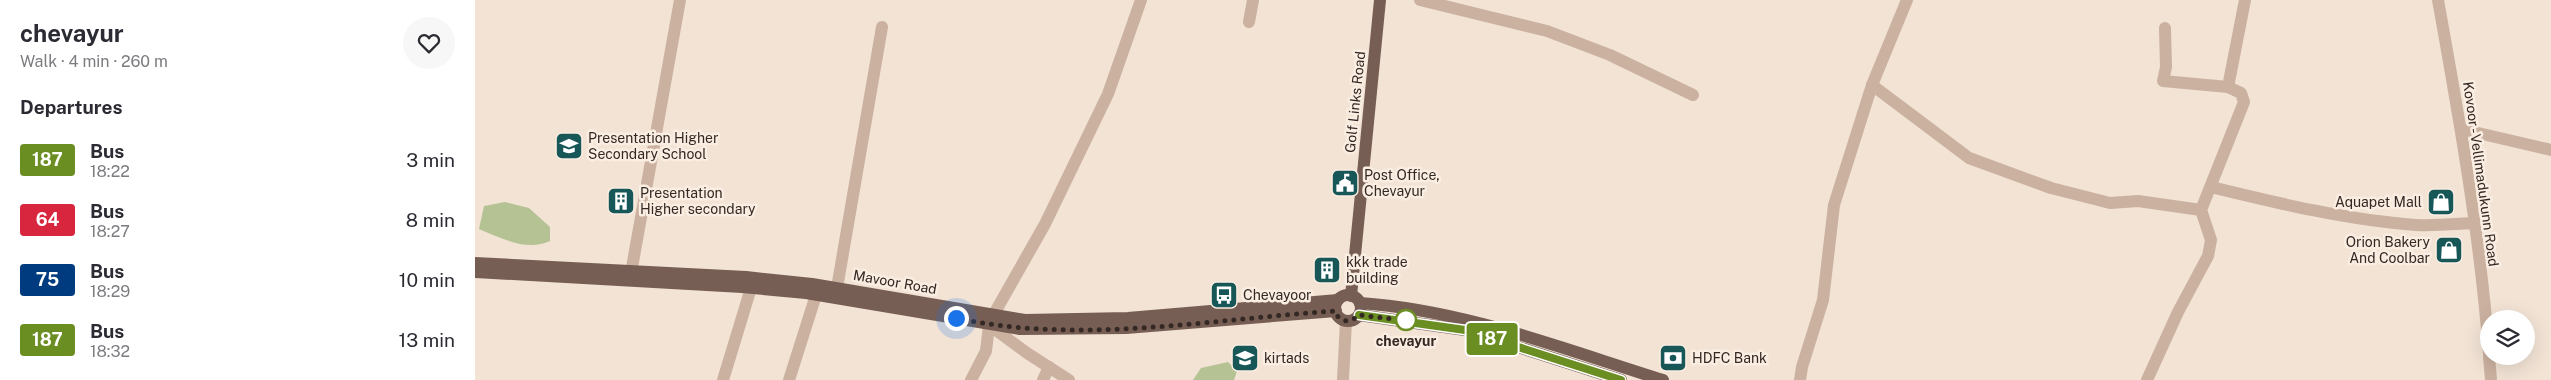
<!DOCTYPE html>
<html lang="en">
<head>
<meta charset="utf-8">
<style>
	body { margin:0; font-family:"Public Sans",sans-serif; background:#f7f7f7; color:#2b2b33; height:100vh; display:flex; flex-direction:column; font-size:19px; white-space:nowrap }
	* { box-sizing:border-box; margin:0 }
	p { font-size:16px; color:#7c7c81 }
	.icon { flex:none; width:28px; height:28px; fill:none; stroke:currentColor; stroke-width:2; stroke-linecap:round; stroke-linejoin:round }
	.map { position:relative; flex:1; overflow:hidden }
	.drawer { display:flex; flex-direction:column; background:#fff; width:475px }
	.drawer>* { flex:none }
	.badge { padding:0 10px; border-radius:4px; font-size:18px; line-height:32px }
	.tools { position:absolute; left:2005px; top:310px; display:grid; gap:10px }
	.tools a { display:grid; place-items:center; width:55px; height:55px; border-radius:50%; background:#fff; box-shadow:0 5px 20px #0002; font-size:25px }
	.you { position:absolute; width:25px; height:25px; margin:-12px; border:4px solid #fff; border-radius:50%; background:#1a73e8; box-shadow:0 0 0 8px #1a73e833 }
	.map>.badge { position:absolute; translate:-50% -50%; box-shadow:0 0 0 2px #fff }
	h2 { padding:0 20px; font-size:19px; line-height:45px }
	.round { display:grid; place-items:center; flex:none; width:52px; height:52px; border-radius:26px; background:#f7f7f7 }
	.headline { display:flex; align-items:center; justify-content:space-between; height:85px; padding:0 20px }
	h1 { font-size:24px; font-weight:700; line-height:38px }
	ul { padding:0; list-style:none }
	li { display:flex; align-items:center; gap:15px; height:60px; padding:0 20px }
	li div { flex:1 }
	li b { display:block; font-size:19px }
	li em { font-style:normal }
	li .badge { min-width:55px; font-weight:700; text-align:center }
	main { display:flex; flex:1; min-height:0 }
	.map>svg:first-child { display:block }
</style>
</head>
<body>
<main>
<section class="drawer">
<div class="headline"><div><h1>chevayur</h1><p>Walk · 4 min · 260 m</p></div><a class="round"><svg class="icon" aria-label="heart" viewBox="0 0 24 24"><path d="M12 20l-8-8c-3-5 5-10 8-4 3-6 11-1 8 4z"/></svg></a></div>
<h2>Departures</h2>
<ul>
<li><span class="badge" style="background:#6b8e23;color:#fff">187</span><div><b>Bus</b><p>18:22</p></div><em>3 min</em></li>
<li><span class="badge" style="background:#d7263d;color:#fff">64</span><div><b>Bus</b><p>18:27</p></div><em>8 min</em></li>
<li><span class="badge" style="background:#003b80;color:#fff">75</span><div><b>Bus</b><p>18:29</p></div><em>10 min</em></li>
<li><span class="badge" style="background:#6b8e23;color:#fff">187</span><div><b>Bus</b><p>18:32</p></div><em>13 min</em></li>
</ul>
</section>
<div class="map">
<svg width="2076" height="380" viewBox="0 0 2076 380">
	<rect width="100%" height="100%" fill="#f2e3d5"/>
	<g fill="#b5c294">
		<path d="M30,202L54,208L75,227V241C52,252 26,238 4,229L9,206Z"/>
		<path d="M753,362L762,371L759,380H718L726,368Z"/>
	</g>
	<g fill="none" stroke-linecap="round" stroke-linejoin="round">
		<g stroke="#cbb1a0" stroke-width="12">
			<path d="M945,0L1072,31L1135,55L1218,95"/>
			<path d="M1963,0C1984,117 2005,235 2014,353"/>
			<path d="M774,22L778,0"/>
			<path d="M1397,85L1494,158L1576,188L1635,203L1663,201L1726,210"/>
			<path d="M1753,87L1770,0"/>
			<path d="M1986,129L2076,150"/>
			<path d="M1736,187C1802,203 1872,220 1941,225C1960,226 1980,224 1999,223"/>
			<path d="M156,273L205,0"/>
			<path d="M362,288L407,27"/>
			<path d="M519,314L570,224L633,94L666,0"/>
			<path d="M2014,356L2016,380"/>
			<path d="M248,380L276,288"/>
			<path d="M314,380L341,295"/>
			<path d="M496,380L511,351L514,325L552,353L594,380"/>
			<path d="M568,380L574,367"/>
			<path d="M868,380L871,321"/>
			<path d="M1325,380L1327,367L1348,300L1359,205L1397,85L1432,0"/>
			<path d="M1672,380L1703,312L1733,256L1736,240L1726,210L1769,102L1766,93L1753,87L1688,81L1691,67L1690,28"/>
		</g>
		<g stroke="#775e54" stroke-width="12">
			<path d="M0,263L271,277L337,284L550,320L653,318L863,300"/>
			<path d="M0,272L267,287L331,293L545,329L651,328L861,311"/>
			<circle cx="873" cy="308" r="13"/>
			<path d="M876,296L905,0"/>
			<path d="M885,303C990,310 1088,349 1188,380"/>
			<path d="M884,315L990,330L1146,380"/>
		</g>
	</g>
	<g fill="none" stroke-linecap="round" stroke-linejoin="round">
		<g stroke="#fff" stroke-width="11">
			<path id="line" d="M884,315L990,330L1146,380"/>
		</g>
		<use href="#line" stroke="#6b8e23" stroke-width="8"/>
		<path stroke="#342824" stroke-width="5" stroke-dasharray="0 9" d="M481,318C604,345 736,319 860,311L862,316L871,321L881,318L884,315L934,321L931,320"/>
	</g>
	<defs>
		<g id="school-square" transform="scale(1.4375)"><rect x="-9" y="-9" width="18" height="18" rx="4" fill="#175758" stroke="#faede1"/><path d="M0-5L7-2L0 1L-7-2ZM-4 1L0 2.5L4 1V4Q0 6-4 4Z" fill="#fff"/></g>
		<g id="civic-square" transform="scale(1.4375)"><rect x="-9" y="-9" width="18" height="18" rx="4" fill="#175758" stroke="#faede1"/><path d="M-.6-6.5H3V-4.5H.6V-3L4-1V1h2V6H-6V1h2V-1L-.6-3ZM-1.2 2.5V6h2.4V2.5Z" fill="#fff"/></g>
		<g id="building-square" transform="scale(1.4375)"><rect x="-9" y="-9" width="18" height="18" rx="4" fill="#175758" stroke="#faede1"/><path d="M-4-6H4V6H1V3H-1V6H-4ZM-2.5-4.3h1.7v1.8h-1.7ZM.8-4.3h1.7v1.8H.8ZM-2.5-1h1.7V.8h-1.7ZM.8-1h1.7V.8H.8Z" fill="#fff"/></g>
		<g id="shop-square" transform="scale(1.4375)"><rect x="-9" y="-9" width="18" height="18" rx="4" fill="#175758" stroke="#faede1"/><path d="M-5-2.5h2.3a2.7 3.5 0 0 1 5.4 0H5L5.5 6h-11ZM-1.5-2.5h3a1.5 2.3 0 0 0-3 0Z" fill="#fff"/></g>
		<g id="bus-square" transform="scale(1.4375)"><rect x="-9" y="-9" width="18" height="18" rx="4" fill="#175758" stroke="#faede1"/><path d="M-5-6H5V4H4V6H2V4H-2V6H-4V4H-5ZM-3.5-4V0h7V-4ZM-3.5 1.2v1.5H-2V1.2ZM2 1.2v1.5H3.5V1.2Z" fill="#fff"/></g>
		<g id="bank-square" transform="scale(1.4375)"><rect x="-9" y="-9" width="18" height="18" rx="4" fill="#175758" stroke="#faede1"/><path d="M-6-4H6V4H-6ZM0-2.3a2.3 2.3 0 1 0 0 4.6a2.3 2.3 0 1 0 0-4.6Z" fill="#fff"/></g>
	</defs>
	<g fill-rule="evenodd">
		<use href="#school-square" x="94" y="146"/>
		<use href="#civic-square" x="870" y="183"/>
		<use href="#building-square" x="146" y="201"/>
		<use href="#shop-square" x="1966" y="202"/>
		<use href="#shop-square" x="1974" y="250"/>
		<use href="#building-square" x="852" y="270"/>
		<use href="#bus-square" x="749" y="295"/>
		<use href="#school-square" x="770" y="358"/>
		<use href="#bank-square" x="1198" y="358"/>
	</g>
	<circle fill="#fff" stroke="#6b8e23" stroke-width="2.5" cx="931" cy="320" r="10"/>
	<g text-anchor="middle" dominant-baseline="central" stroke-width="5" stroke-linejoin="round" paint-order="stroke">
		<g font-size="14" fill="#342824" stroke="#faede1">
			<text transform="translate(880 102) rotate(-84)">Golf Links Road</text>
			<text transform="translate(2006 174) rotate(82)">Kovoor - Vellimadukunn Road</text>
			<text transform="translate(420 282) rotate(10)">Mavoor Road</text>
		</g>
		<g font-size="14" fill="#342824" stroke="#faede1" text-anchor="start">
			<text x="113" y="138">Presentation Higher<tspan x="113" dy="16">Secondary School</tspan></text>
			<text x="889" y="175">Post Office,<tspan x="889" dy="16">Chevayur</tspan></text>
			<text x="165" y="193">Presentation<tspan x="165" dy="16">Higher secondary</tspan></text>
			<text x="1947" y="202" text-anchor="end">Aquapet Mall</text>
			<text x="1955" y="242" text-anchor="end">Orion Bakery<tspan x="1955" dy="16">And Coolbar</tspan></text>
			<text x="871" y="262">kkk trade<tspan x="871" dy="16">building</tspan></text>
			<text x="768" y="295">Chevayoor</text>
			<text x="789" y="358">kirtads</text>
			<text x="1217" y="358">HDFC Bank</text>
		</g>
		<g font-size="14" font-weight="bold" fill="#342824" stroke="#faede1">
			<text x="931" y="341">chevayur</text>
		</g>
	</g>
</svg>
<div class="tools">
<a><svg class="icon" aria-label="layers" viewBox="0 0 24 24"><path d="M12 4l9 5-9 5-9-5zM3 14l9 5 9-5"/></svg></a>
</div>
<div class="you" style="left:481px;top:318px"></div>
<b class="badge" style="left:1017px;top:339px;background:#6b8e23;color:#fff">187</b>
</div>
</main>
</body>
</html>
